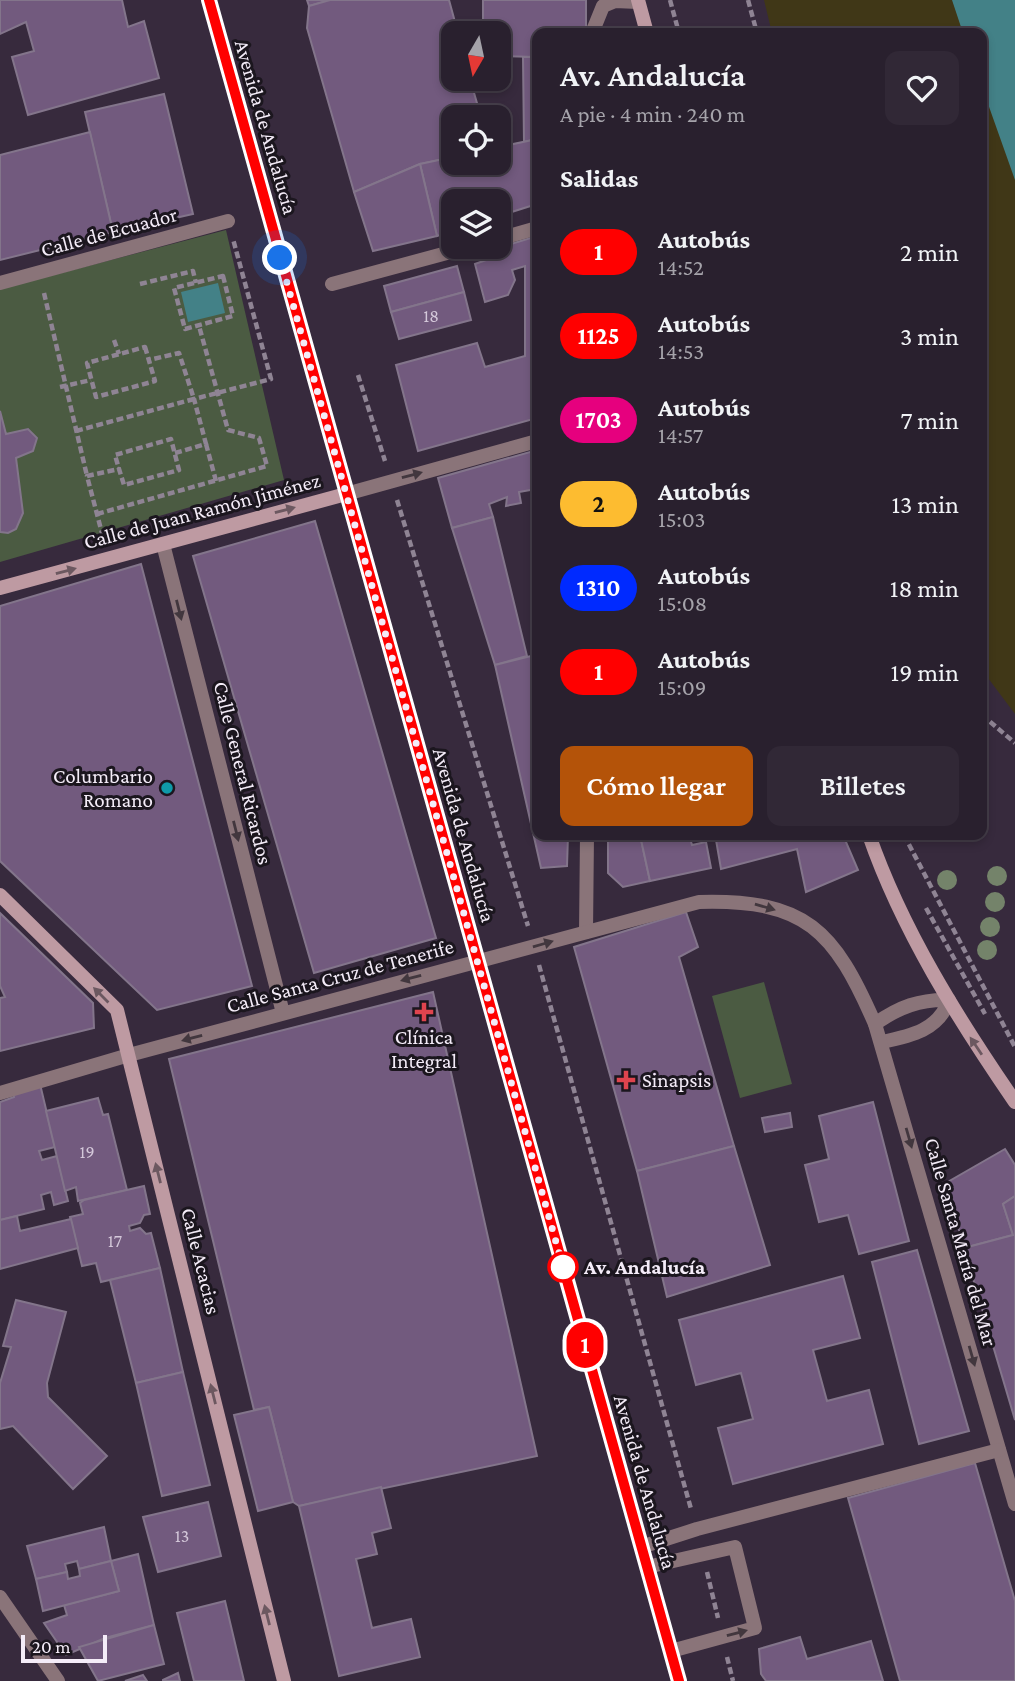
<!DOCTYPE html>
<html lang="es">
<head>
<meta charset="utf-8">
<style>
	body { margin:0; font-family:"Crimson Pro",serif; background:#312836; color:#f1f3f6; height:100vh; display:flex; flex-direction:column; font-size:26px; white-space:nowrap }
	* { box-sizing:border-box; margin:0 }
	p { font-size:23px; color:#a5a3aa }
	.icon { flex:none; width:38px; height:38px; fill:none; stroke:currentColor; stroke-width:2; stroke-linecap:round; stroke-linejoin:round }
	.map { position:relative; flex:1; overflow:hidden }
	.drawer { position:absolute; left:532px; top:28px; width:455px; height:812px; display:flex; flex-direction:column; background:#29202e; border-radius:14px; box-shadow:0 4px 10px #0003,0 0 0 2px #453e4a }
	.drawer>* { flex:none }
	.badge { padding:0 14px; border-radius:23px; font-size:24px; line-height:46px }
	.needle { width:46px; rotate:189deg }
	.fabs { position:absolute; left:441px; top:21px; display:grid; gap:14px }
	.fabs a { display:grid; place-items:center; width:70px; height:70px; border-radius:14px; background:#29202e; box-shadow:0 4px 10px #0003,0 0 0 2px #453e4a; font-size:35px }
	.scale { position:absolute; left:21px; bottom:18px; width:86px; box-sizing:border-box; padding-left:7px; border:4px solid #f4ecf8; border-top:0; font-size:19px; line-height:24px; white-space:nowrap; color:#f4ecf8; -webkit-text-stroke:5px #1b161e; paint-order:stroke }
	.you { position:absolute; width:35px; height:35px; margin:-18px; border:5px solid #fff; border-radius:50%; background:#1a73e8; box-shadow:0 0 0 10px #1a73e833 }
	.map>.badge { position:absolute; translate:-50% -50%; box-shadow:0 0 0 4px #fff }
	h2 { padding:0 28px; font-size:26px; line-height:63px }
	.round { display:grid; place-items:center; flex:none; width:74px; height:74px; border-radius:14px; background:#312836 }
	.summary { display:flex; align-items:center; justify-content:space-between; height:119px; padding:0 28px }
	h1 { font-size:33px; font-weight:600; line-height:52px }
	.action { display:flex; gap:14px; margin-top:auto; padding:14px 28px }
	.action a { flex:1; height:80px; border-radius:14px; background:#b45309; color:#fff; font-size:28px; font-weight:600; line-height:80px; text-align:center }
	.action a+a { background:#312836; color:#f1f3f6 }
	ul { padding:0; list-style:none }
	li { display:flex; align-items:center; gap:21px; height:84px; padding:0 28px }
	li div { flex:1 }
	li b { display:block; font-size:26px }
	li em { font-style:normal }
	li .badge { min-width:77px; font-weight:700; text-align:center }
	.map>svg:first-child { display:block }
</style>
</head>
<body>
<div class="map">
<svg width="1015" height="1681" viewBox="0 0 1015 1681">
	<rect width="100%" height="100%" fill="#372a3d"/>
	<g fill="#4b5b42">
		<path d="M226,230L284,480L0,562V532L16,529L23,513L16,458L33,451L37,439L28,429L6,434L0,411V289Z"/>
		<path d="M764,982L792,1084L740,1098L712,996Z"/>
	</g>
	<path fill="#403717" d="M764,0H1015V714L982,670V33H772Z"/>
	<g fill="#438187">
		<path d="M952,0H1015V180L982,87V33H963Z"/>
		<path d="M218,283L225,313L188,322L181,292Z"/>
	</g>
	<g fill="#725a7e" stroke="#83758b" stroke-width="2">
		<path d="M0,0H122L128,27L144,21L159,78L28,115L12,57L34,51L26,22L0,34Z"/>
		<path d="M307,0H330L309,6Z"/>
		<path d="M330,0H449L458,33H453V79H470L481,117H453V157L420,164L354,192L307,28L309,6Z"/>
		<path d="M483,0H586V33H537V57L499,56V33H483Z"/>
		<path d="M523,57H537V139L524,142Z"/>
		<path d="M164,94L193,214L113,232L85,112Z"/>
		<path d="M90,132L113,232L0,260V155Z"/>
		<path d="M537,139V204L499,216V201H453V231L437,236L420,164L453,157V163H499V147Z"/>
		<path d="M420,164L437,236L373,251L354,192Z"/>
		<path d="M537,236V418L418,451L396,365L477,343L485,367L525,356V266L512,270L515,280L508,295L485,302L475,264L503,254L501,247Z"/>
		<path d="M457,266L464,292L391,312L384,286Z"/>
		<path d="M464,292L471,320L399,339L391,312Z"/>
		<path d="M0,411L6,434L28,429L37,438L33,451L16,458L23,513L16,529L8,533L0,532Z"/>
		<path d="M537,450V508L536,489L519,492L521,503L506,506L507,497L489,504L493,517L452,528L438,478Z"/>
		<path d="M537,510V656H531Z"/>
		<path d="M493,517L527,656L495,665L452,528Z"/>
		<path d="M315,521L436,938L314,973L193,556Z"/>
		<path d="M141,564L252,986L157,1010L0,861V606Z"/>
		<path d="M531,656H537V835H568L567,866L541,868L495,665Z"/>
		<path d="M608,835H643H640L650,881L623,887L608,873Z"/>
		<path d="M640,835H689L692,845L706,842L711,868L650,881Z"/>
		<path d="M719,835H843L858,870L806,892L797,849L721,869L716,840Z"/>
		<path d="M686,912L698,947L679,957L734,1146L637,1171L574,947Z"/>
		<path d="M0,913L93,1003L94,1028L0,1051V998L5,997L0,986Z"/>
		<path d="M433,992L537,1456L299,1506L293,1502L269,1407L254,1410L169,1059Z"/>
		<path d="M40,1084L55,1147L39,1151L42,1160L57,1156L68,1201L54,1205L51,1192L41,1195L44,1209L0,1220V1102L14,1097L13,1091Z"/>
		<path d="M98,1098L103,1115L108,1114L127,1190L78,1201L76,1187L65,1191L46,1111Z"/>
		<path d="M873,1102L909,1241L859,1254L848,1215L819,1222L805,1165L829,1159L819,1116Z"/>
		<path d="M790,1113L792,1127L765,1132L762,1118Z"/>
		<path d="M734,1146L770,1265L667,1297L637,1171Z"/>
		<path d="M1005,1149L1015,1165V1196L1003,1204L1013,1235L964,1248L946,1183Z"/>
		<path d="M144,1186L150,1214L144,1215L140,1223L129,1226L130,1231L140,1228L146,1234L151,1233L160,1268L101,1282L96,1263L82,1266L70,1217L83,1214L80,1203L84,1200Z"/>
		<path d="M1015,1196V1420L964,1248L1013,1235L1003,1204Z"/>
		<path d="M17,1216L20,1231L71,1219L78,1248L0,1269V1220Z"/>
		<path d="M917,1250L969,1431L919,1444L872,1262Z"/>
		<path d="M160,1268L183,1372L136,1383L110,1280Z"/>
		<path d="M843,1276L860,1338L813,1350L827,1401L869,1390L883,1444L733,1484L718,1428L753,1419L741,1373L696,1385L679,1320Z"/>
		<path d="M16,1300L66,1312L47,1383L48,1397L107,1456L73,1489L13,1426L0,1429V1383L11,1347L3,1346Z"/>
		<path d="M183,1372L210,1485L162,1496L136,1383Z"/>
		<path d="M269,1407L293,1502L258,1511L234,1415Z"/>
		<path d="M975,1463L1015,1601V1681H900L848,1498Z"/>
		<path d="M381,1487L391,1528L372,1533L377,1554L356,1559L372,1628L411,1619L420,1657L339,1676L299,1506Z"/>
		<path d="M208,1502L221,1556L158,1572L143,1517Z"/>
		<path d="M104,1527L111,1561L79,1569L77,1561L65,1564L67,1572L36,1579L27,1546Z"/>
		<path d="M138,1554L154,1625L105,1638L66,1655L44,1623L67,1615L64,1605L119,1591L111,1561Z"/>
		<path d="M111,1561L119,1591L43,1611L36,1579L67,1572L68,1579L80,1576L79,1569Z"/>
		<path d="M225,1601L244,1681H194L177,1613Z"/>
		<path d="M154,1625L164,1664L98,1681L79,1647Z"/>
		<path d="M800,1637L807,1659L871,1641L883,1681H766L761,1674L759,1649Z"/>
		<path d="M178,1673L180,1681H163V1680Z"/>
		<path d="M143,1675L147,1681H125Z"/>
	</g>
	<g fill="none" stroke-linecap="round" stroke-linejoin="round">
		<g stroke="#8f8494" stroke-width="4.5" stroke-dasharray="7 3.5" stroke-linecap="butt">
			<path d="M670,0L679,33"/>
			<path d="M748,0L757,33"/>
			<path d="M223,276L233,316L185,329L174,288Z"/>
			<path d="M140,284L193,271L196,283"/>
			<path d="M44,293L87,476"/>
			<path d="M114,340L119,354"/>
			<path d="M145,347L155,381L96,397L87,363Z"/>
			<path d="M358,375L385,461"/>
			<path d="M60,387L91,380"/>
			<path d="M76,431L194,399L179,353L149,360"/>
			<path d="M206,444L216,481"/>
			<path d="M175,453L206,444L194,399L271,379L233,239"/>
			<path d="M397,500L528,926"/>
			<path d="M97,514L267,466L259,438L228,430L199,326"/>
			<path d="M103,537L87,476L119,469L124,485L179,470L171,439L115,455L119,469"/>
			<path d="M982,715L1015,743"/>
			<path d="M904,835L1015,1047"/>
			<path d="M926,908L985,1014"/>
			<path d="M539,965L691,1509"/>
			<path d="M707,1572L718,1618"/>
			<path d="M727,1657L733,1681"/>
		</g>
		<path stroke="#8a7479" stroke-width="14" d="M647,1567L735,1547L755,1628L671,1651"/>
		<g stroke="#8a7479" stroke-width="14">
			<path d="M592,33L603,6L615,1L638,2"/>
			<path d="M499,239L537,228"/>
			<path d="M0,283L228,221"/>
			<path d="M332,284L469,247"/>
			<path d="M346,494L537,441"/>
			<path d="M163,544L283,1013"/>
			<path d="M586,932L587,835"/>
			<path d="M875,1024C899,1007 920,999 949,1000C939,1030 911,1036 882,1042"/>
			<path d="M0,1093L129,1055L699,902C806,899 834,930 875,1024L1015,1504"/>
			<path d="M641,1547L697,1529L999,1450"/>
			<path d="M0,1597L58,1681"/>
		</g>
		<g stroke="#be9aa2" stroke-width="14">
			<path d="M209,0L679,1681"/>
			<path d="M638,0L647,33"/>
			<path d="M0,588L346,494"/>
			<path d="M869,835C902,930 958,1019 1015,1102"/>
			<path d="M0,895L117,1010L284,1681"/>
		</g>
	</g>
	<g fill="#74836a">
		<circle cx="997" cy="876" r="10"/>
		<circle cx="947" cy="880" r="10"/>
		<circle cx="995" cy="902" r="10"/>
		<circle cx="990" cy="927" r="10"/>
		<circle cx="987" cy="950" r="10"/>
	</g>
	<defs><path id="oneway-solid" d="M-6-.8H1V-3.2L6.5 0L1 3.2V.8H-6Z" transform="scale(1.75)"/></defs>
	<g fill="#42373e">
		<use href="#oneway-solid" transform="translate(412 475) rotate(-15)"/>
		<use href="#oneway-solid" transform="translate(179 610) rotate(76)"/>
		<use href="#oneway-solid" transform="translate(236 831) rotate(76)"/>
		<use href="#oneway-solid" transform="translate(765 907) rotate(16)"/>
		<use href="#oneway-solid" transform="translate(543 944) rotate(-16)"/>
		<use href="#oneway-solid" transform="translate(411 978) rotate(165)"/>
		<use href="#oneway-solid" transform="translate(192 1038) rotate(165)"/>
		<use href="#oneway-solid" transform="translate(909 1138) rotate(74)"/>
		<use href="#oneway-solid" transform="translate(972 1356) rotate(74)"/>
		<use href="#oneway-solid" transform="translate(737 1633) rotate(-15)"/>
	</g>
	<g fill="#6c5860">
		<use href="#oneway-solid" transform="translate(285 510) rotate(-15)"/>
		<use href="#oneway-solid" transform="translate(66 571) rotate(-15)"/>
		<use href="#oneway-solid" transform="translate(101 995) rotate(-135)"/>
		<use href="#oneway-solid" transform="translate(976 1046) rotate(-124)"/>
		<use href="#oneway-solid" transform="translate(158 1173) rotate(-104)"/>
		<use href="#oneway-solid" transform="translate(213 1394) rotate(-104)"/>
		<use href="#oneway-solid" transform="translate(267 1615) rotate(-104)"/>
	</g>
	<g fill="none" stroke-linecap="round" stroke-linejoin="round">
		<g stroke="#fff" stroke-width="16">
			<path id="line" d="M209,0L679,1681"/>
		</g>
		<use href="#line" stroke="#f00" stroke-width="10"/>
		<path stroke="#f4ecf8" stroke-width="7" stroke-dasharray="0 12.6" d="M280,258L563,1267"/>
	</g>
	<circle fill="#0f9aa8" stroke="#1b161e" stroke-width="2.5" cx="167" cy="788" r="7"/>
	<g fill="#e0444e" stroke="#1b161e" stroke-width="2.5">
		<path d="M420.5 1001.5h7v7h7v7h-7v7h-7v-7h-7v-7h7z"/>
		<path d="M622.5 1069.5h7v7h7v7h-7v7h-7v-7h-7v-7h7z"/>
	</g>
	<circle fill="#fff" stroke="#f00" stroke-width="3.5" cx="563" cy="1267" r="14"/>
	<g text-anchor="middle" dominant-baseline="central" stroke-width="6" stroke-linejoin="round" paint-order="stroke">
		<g font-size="18" fill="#d4c8da">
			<text x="431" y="316">18</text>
			<text x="87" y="1152">19</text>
			<text x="115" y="1241">17</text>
			<text x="182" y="1536">13</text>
		</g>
		<g font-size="21" fill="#f4ecf8" stroke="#1b161e">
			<text transform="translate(266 127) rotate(74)">Avenida de Andalucía</text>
			<text transform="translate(109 232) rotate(-15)">Calle de Ecuador</text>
			<text transform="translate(202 511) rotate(-15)">Calle de Juan Ramón Jiménez</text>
			<text transform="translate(243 773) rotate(76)">Calle General Ricardos</text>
			<text transform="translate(464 835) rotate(74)">Avenida de Andalucía</text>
			<text transform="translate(340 976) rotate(-15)">Calle Santa Cruz de Tenerife</text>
			<text transform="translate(961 1242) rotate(74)">Calle Santa María del Mar</text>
			<text transform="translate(201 1261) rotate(76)">Calle Acacias</text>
			<text transform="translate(645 1482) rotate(74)">Avenida de Andalucía</text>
		</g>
		<g font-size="21" fill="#f4ecf8" stroke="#1b161e" text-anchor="end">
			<text x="153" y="776">Columbario<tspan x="153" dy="24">Romano</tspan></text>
			<text x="424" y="1037" text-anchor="middle">Clínica<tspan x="424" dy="24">Integral</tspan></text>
			<text x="642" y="1080" text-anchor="start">Sinapsis</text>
		</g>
		<g font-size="21" font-weight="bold" fill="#f4ecf8" stroke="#1b161e" text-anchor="start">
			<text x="584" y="1267">Av. Andalucía</text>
		</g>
	</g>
</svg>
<div class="fabs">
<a><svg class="needle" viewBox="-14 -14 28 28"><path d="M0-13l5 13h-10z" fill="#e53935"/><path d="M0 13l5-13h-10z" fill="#a5a3aa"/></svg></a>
<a><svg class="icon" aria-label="locate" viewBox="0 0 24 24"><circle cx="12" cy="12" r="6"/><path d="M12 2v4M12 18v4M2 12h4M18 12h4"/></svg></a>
<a><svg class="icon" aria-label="layers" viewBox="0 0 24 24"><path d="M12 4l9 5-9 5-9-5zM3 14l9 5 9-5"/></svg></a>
</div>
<div class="scale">20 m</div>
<div class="you" style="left:280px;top:258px"></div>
<b class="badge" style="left:585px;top:1345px;background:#f00;color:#fff">1</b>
<section class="drawer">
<div class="summary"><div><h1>Av. Andalucía</h1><p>A pie · 4 min · 240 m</p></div><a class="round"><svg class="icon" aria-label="heart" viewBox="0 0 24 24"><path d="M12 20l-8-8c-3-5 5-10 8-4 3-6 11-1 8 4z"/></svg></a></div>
<h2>Salidas</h2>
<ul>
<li><span class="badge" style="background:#f00;color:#fff">1</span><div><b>Autobús</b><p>14:52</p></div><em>2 min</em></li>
<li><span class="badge" style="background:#f00;color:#fff">1125</span><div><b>Autobús</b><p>14:53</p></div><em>3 min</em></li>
<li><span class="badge" style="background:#e6007e;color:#fff">1703</span><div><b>Autobús</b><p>14:57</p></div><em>7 min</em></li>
<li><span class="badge" style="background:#fdbc30;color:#111">2</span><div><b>Autobús</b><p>15:03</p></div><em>13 min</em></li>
<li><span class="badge" style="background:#002aff;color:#fff">1310</span><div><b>Autobús</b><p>15:08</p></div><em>18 min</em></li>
<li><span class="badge" style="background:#f00;color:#fff">1</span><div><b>Autobús</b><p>15:09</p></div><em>19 min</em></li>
</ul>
<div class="action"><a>Cómo llegar</a><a>Billetes</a></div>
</section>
</div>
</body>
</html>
